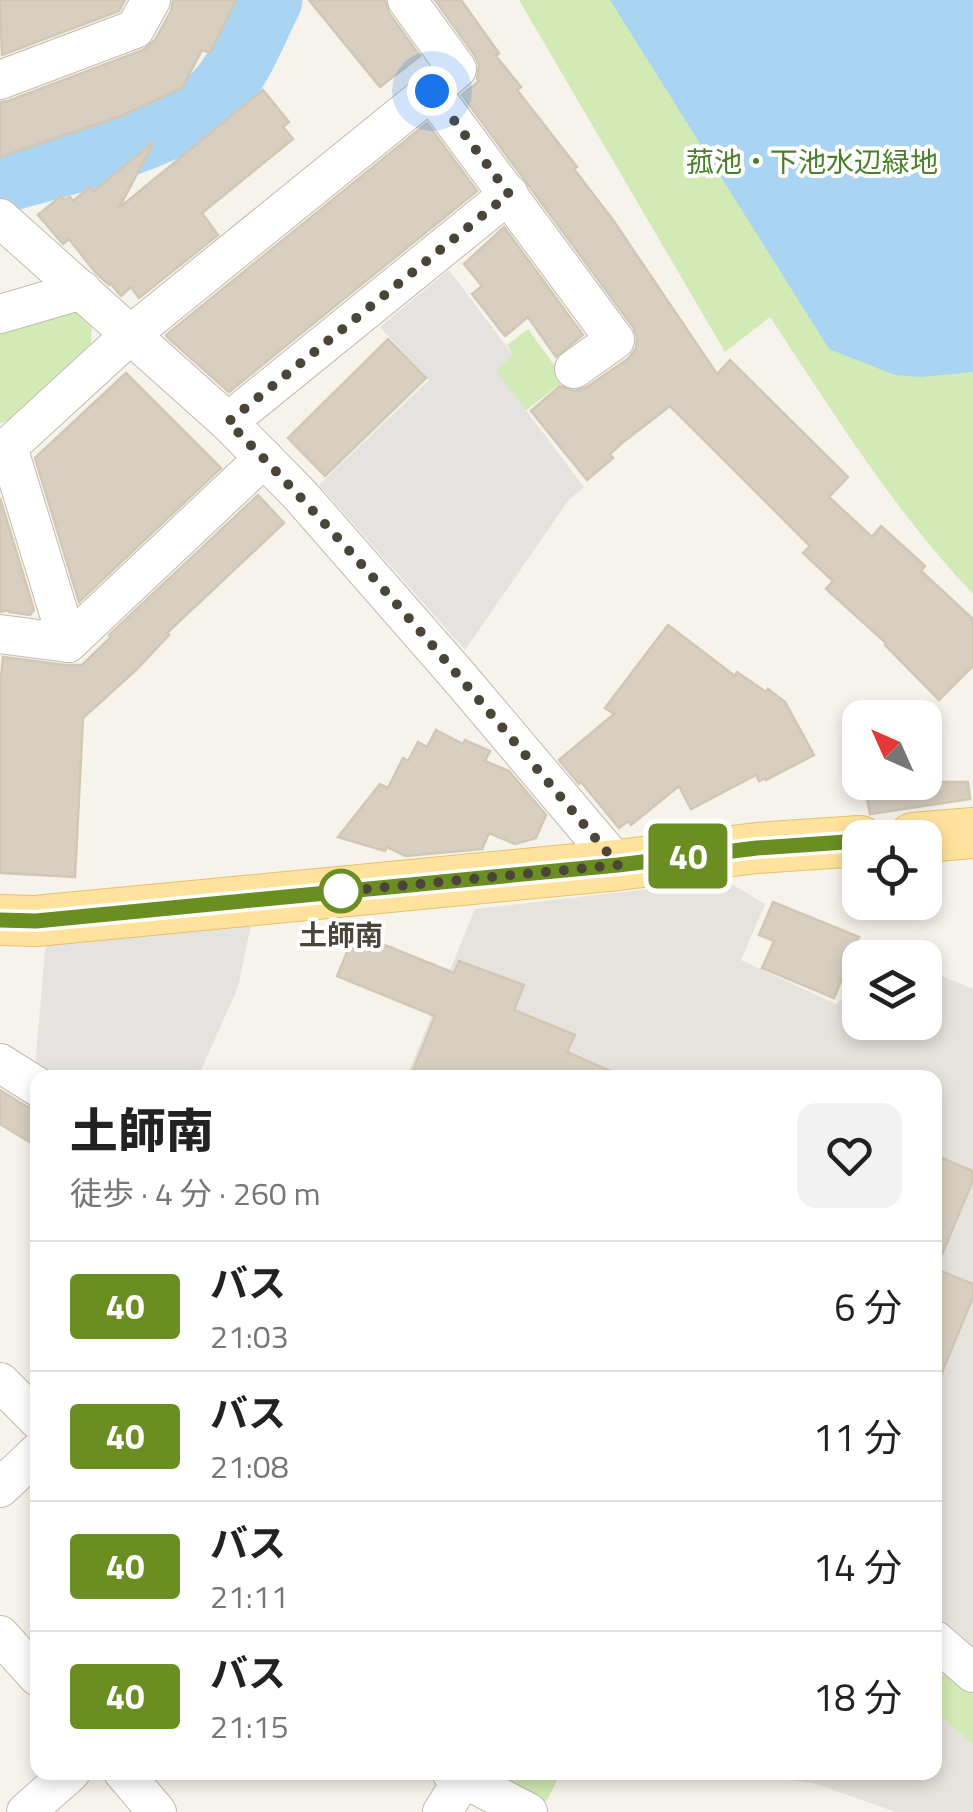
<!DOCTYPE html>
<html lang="ja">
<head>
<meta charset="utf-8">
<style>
	body { margin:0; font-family:"Titillium Web","Noto Sans JP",sans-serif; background:#f2f2f2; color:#222; height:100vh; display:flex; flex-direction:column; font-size:38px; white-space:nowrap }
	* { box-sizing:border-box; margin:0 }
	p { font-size:32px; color:#767676 }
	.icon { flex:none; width:55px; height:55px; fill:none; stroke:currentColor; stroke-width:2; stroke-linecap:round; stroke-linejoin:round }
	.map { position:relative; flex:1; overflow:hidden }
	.drawer { position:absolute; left:30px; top:1070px; width:912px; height:710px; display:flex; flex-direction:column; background:#fff; border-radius:20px; box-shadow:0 5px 15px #0003 }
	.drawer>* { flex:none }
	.badge { padding:0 20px; border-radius:8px; font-size:35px; line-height:65px }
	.needle { width:65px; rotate:315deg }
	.buttons { position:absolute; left:842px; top:700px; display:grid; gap:20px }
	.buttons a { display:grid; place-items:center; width:100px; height:100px; border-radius:20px; background:#fff; box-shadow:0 5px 15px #0003; font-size:50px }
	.you { position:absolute; width:50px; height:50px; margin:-25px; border:8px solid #fff; border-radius:50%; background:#1a73e8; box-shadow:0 0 0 15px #1a73e833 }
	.map>.badge { position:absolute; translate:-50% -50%; box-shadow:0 0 0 5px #fff }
	.round { display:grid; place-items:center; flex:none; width:105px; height:105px; border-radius:20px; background:#f2f2f2 }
	.headline { display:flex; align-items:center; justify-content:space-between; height:170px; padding:0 40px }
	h1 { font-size:48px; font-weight:800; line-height:75px }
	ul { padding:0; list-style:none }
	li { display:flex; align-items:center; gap:30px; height:130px; padding:0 40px; border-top:2px solid #e0e0e0 }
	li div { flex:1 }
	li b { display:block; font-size:38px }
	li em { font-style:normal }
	li .badge { min-width:110px; font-weight:700; text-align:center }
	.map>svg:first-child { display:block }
</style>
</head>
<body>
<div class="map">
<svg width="973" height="1812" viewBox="0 0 973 1812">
	<rect width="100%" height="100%" fill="#f6f3ec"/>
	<g fill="#e6e2dd">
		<path d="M725,880L765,904L741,960L836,1004L860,983V1022H925V969L973,989V1652L935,1619V1078H406L475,909Z"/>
		<path d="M935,1712L973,1744V1812H896L816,1784L776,1778L762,1773L935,1772Z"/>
	</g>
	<g fill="#d2eab5">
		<path d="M519,0H973V594C894,511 833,412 770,317L725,352Z"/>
		<path d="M68,304L92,327L91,343L19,417L0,423V324Z"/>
		<path d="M528,329L565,380L525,411L495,370L513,355L507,345Z"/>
		<path d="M946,1671L973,1694V1744L935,1712V1684Z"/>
		<path d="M492,1773H561L546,1802Z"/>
	</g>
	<g fill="#e5e3e0">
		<path d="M449,270L513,355L496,371L584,487L568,501L465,650L319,485L429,380L380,327Z"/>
		<path d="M252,920L238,987L198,1077H51L35,1067L46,939Z"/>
	</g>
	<path fill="#a9d4f2" d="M610,0H973V372L921,377L895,375L829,349Z"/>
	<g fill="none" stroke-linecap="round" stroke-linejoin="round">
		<path stroke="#a9d4f2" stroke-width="65" d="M0,181C58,165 176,138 216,95C241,69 254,31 270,0"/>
	</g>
	<g fill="#d8cfc1" stroke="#d3c7b4" stroke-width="2.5">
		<path d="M0,0H125L119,11L2,55Z"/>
		<path d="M173,0H236L210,53L202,50L182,88L121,116L0,157V102L8,101L143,50L155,40L171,11Z"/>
		<path d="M309,0H385L389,13L420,56L380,87Z"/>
		<path d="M435,0H461L499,53L496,56L521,87L517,90L577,167L574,169L613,220L717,374L730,360L848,477L829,497L872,537L881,526L925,566L921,571L973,619V666L939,700L885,645L886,643L826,589L833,581L803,553L810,546L670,406L622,443L610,454L613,458L587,480L531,411L560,386L575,391L587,387L629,358L636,348L637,337L633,327L462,95L479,81L477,79L479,65L475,56Z"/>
		<path d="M263,90L289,122L283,127L293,139L202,213L218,235L139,298L131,287L121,296L111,284L109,285L95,272L69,239L63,244L38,215L61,196L64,200L70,197L73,201L90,187L94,191L154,142L119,208Z"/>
		<path d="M427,123L477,191L229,392L167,337L166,335Z"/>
		<path d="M504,227L583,335L556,357L528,317L505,336L472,294L482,286L464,264Z"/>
		<path d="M388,339L426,378L325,476L288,438Z"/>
		<path d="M126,373L221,468L79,602L35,458Z"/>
		<path d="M258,495L284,523L167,633L169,635L137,669L83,718L75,877L0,873V687L3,657L65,665H82L111,637L109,635Z"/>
		<path d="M0,498L34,610L30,615L9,612V610L0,612Z"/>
		<path d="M668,625L735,676L737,672L766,692L768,689L785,702L814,755L766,780L765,778L759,781L756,775L691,809L679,786L631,825L628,821L619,828L581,782L579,784L559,760L614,714L605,708Z"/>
		<path d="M436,730L463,744L465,740L490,751L485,761L509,771L546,815L536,838L515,844L489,833L482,849L406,856L387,847L385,851L338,837L380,784L388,788L403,758L408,761L418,742L427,747Z"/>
		<path d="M864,782H968L970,799L870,814Z"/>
		<path d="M773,902L859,937L834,998L762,968L774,941L759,935Z"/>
		<path d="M355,933L454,973L459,961L524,985L514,1010L575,1035L567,1052L626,1078H410L435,1016L337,976Z"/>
		<path d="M0,1090L26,1106L38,1109V1147L0,1124Z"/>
		<path d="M935,1155L973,1171V1180L936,1269L973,1284V1297L936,1387Z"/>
	</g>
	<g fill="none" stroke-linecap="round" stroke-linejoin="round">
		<g stroke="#c2bbae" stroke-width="40">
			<g id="minor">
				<path d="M407,0L457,69L431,91"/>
				<path d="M0,80L135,29L151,0"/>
				<path d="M0,218L228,422L300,495L460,678L618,865"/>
				<path d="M0,314L82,290"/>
				<path d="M228,422L509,194"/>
				<path d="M8,447L68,643"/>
				<path d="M0,449L8,447L130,335L431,91L615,340L574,369"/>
				<path d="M0,634L68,643L264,458"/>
				<path d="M0,1063L38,1087"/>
				<path d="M0,1382L38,1420"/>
				<path d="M0,1488L38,1452"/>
				<path d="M0,1635L38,1677"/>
				<path d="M935,1640L973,1673"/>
				<path d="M123,1772L157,1812"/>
				<path d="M451,1772L528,1812"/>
				<path d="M26,1812L71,1772"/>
				<path d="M442,1812L463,1779"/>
			</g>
		</g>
		<g stroke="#e6c16a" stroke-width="52">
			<g id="major">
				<path d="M913,838L973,833"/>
				<path d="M0,920L36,921L618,865L757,848L860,841"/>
			</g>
		</g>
		<use href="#minor" stroke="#fff" stroke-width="38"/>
		<use href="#major" stroke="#ffe39c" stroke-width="50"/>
	</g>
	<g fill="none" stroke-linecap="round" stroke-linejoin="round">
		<g stroke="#fff" stroke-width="22">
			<path id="line" d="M0,920L36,921L618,865L757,848L860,841"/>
		</g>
		<use href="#line" stroke="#6b8e23" stroke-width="15"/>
		<path stroke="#4b4439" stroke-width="10" stroke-dasharray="0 18" d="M341,891L336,892L618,865C491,715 367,562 228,422L509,194L432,91"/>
	</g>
	<circle fill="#fff" stroke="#6b8e23" stroke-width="5" cx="341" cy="891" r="20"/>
	<g text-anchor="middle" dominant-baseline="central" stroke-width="8" stroke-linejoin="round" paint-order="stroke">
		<g font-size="28" fill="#4a7f2a" stroke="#fff">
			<text x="812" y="161">菰池・下池水辺緑地</text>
		</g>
		<g font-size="28" font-weight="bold" fill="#4b4439" stroke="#fff">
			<text x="341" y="934">土師南</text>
		</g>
	</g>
</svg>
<div class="buttons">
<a><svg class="needle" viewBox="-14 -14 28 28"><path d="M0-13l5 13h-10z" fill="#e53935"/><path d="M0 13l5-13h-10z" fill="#767676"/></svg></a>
<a><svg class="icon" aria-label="locate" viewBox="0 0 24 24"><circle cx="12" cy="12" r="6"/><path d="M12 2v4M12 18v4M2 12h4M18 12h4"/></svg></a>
<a><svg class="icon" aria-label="layers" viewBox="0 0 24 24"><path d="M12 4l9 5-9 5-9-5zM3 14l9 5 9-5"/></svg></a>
</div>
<div class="you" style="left:432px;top:91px"></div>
<b class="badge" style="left:688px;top:856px;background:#6b8e23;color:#fff">40</b>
<section class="drawer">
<div class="headline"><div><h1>土師南</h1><p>徒歩 · 4 分 · 260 m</p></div><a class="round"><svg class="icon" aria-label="heart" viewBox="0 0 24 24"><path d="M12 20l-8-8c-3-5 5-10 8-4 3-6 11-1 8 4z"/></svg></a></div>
<ul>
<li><span class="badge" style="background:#6b8e23;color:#fff">40</span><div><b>バス</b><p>21:03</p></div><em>6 分</em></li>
<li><span class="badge" style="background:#6b8e23;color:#fff">40</span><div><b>バス</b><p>21:08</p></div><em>11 分</em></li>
<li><span class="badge" style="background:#6b8e23;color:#fff">40</span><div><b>バス</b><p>21:11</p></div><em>14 分</em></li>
<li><span class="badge" style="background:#6b8e23;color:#fff">40</span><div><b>バス</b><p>21:15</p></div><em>18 分</em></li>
</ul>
</section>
</div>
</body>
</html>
